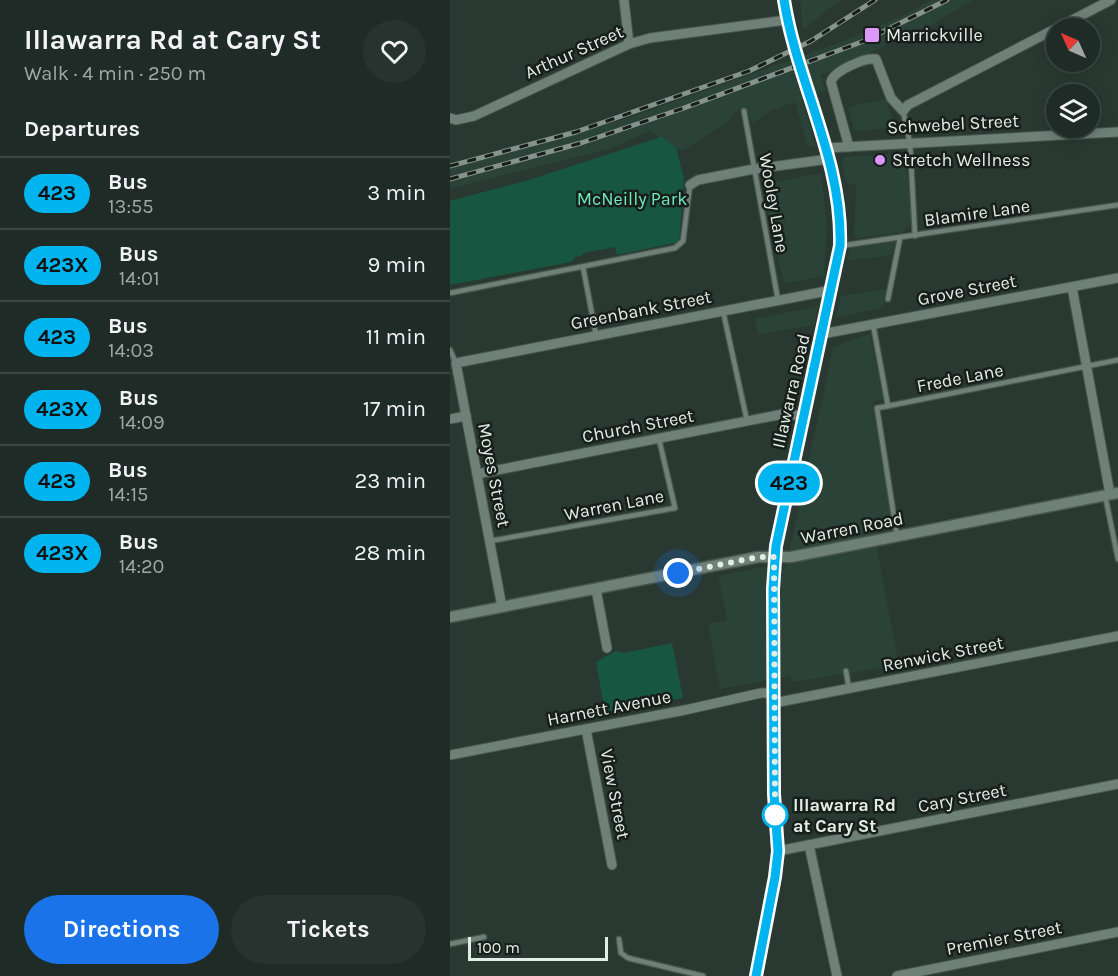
<!DOCTYPE html>
<html lang="en">
<head>
<meta charset="utf-8">
<style>
	body { margin:0; font-family:Karla,sans-serif; background:#27332e; color:#f1f3f6; height:100vh; display:flex; flex-direction:column; font-size:22px; white-space:nowrap }
	* { box-sizing:border-box; margin:0 }
	p { font-size:20px; color:#a1a7a7 }
	.icon { flex:none; width:33px; height:33px; fill:none; stroke:currentColor; stroke-width:2; stroke-linecap:round; stroke-linejoin:round }
	.map { position:relative; flex:1; overflow:hidden }
	.panel { display:flex; flex-direction:column; background:#1f2b26; width:450px }
	.panel>* { flex:none }
	.badge { padding:0 12px; border-radius:20px; font-size:21px; line-height:39px }
	.needle { width:39px; rotate:315deg }
	.tools { position:absolute; left:596px; top:18px; display:grid; gap:12px }
	.tools a { display:grid; place-items:center; width:54px; height:54px; border-radius:50%; background:#1f2b26; box-shadow:0 3px 15px #0003,0 0 0 2px #3c4743; font-size:30px }
	.scale { position:absolute; left:18px; bottom:15px; width:140px; box-sizing:border-box; padding-left:6px; border:3px solid #e3ede8; border-top:0; font-size:16px; line-height:21px; white-space:nowrap; color:#e3ede8; -webkit-text-stroke:4px #171e1b; paint-order:stroke }
	.you { position:absolute; width:30px; height:30px; margin:-15px; border:4px solid #fff; border-radius:50%; background:#1a73e8; box-shadow:0 0 0 9px #1a73e833 }
	.map>.badge { position:absolute; translate:-50% -50%; box-shadow:0 0 0 3px #fff }
	h2 { padding:0 24px; font-size:22px; line-height:54px }
	.round { display:grid; place-items:center; flex:none; width:63px; height:63px; border-radius:32px; background:#27332e }
	.summary { display:flex; align-items:center; justify-content:space-between; height:102px; padding:0 24px }
	h1 { font-size:28px; font-weight:700; line-height:45px }
	.button { display:flex; gap:12px; margin-top:auto; padding:12px 24px }
	.button a { flex:1; height:69px; border-radius:36px; background:#1a73e8; color:#fff; font-size:24px; font-weight:700; line-height:69px; text-align:center }
	.button a+a { background:#27332e; color:#f1f3f6 }
	ul { padding:0; list-style:none }
	li { display:flex; align-items:center; gap:18px; height:72px; padding:0 24px; border-top:2px solid #3c4743 }
	li div { flex:1 }
	li b { display:block; font-size:22px }
	li em { font-style:normal }
	li .badge { min-width:66px; font-weight:700; text-align:center }
	main { display:flex; flex:1; min-height:0 }
	.map>svg:first-child { display:block }
</style>
</head>
<body>
<main>
<section class="panel">
<div class="summary"><div><h1>Illawarra Rd at Cary St</h1><p>Walk · 4 min · 250 m</p></div><a class="round"><svg class="icon" aria-label="heart" viewBox="0 0 24 24"><path d="M12 20l-8-8c-3-5 5-10 8-4 3-6 11-1 8 4z"/></svg></a></div>
<h2>Departures</h2>
<ul>
<li><span class="badge" style="background:#00b5ef;color:#111">423</span><div><b>Bus</b><p>13:55</p></div><em>3 min</em></li>
<li><span class="badge" style="background:#00b5ef;color:#111">423X</span><div><b>Bus</b><p>14:01</p></div><em>9 min</em></li>
<li><span class="badge" style="background:#00b5ef;color:#111">423</span><div><b>Bus</b><p>14:03</p></div><em>11 min</em></li>
<li><span class="badge" style="background:#00b5ef;color:#111">423X</span><div><b>Bus</b><p>14:09</p></div><em>17 min</em></li>
<li><span class="badge" style="background:#00b5ef;color:#111">423</span><div><b>Bus</b><p>14:15</p></div><em>23 min</em></li>
<li><span class="badge" style="background:#00b5ef;color:#111">423X</span><div><b>Bus</b><p>14:20</p></div><em>28 min</em></li>
</ul>
<div class="button"><a>Directions</a><a>Tickets</a></div>
</section>
<div class="map">
<svg width="668" height="976" viewBox="0 0 668 976">
	<rect width="100%" height="100%" fill="#293932"/>
	<g fill="#2a4238">
		<path d="M350,0H391L353,29Z"/>
		<path d="M482,0H523L474,29L419,53L417,56L370,75L376,91L352,100L366,146L358,147L345,102L318,112L302,125L299,113L289,109L277,123L232,151L200,131L158,149L0,189V169L120,136L181,117L391,42L447,18Z"/>
		<path d="M436,99L445,127L405,132L398,107Z"/>
		<path d="M451,154L456,156L461,221L453,232L407,238L404,235L406,184H397L392,161L395,157Z"/>
		<path d="M371,173L377,225L374,276L334,284L314,192L320,183Z"/>
		<path d="M445,241L442,255L398,261L400,248Z"/>
		<path d="M436,289L433,308L387,317L391,296Z"/>
		<path d="M368,306L364,325L308,335L305,319Z"/>
		<path d="M420,334L433,399L422,402L444,527L424,532L449,665L344,682L339,676L270,689L258,624L277,620L268,576L312,567L334,570L336,567L383,348L392,343Z"/>
	</g>
	<g fill="#175741">
		<path d="M211,137L226,147L234,179L229,242L167,255L165,247L133,253V255L126,257L121,262L0,285V201L79,180Z"/>
		<path d="M222,643L233,698L155,712L146,662L166,651L174,653Z"/>
	</g>
	<g fill="none" stroke-linecap="round" stroke-linejoin="round">
		<g stroke="#485550" stroke-width="7">
			<g id="service">
				<path d="M294,111L328,300"/>
				<path d="M453,111L460,143L465,236"/>
				<path d="M390,246L668,205"/>
				<path d="M133,267L146,335"/>
				<path d="M0,293L225,248L233,241L240,185"/>
				<path d="M438,299L450,238"/>
				<path d="M273,311L297,421"/>
				<path d="M423,324L438,406L668,360"/>
				<path d="M0,350L6,363"/>
				<path d="M438,406L427,408L447,536"/>
				<path d="M655,495L668,559"/>
				<path d="M40,541L225,508L209,439"/>
				<path d="M396,671L399,689"/>
				<path d="M169,939L171,953L178,958L253,976"/>
				<path d="M0,944L34,937"/>
			</g>
		</g>
		<g stroke="#485550" stroke-width="11">
			<g id="minor">
				<path d="M174,0L179,44"/>
				<path d="M0,118L6,120L24,116L179,44L200,38L337,20"/>
				<path d="M399,147L381,82C383,71 416,57 426,59L441,98L453,111L458,105L661,0"/>
				<path d="M376,148L668,132"/>
				<path d="M240,185L248,180L304,169L379,159"/>
				<path d="M622,287L660,494"/>
				<path d="M372,334L668,278"/>
				<path d="M0,419L16,416"/>
				<path d="M27,474L333,414L355,416"/>
				<path d="M146,589L157,648"/>
				<path d="M52,607L6,363L382,290"/>
				<path d="M324,703L668,636"/>
				<path d="M136,729L162,865"/>
				<path d="M0,755L235,710L311,693H324"/>
				<path d="M359,845L387,976"/>
				<path d="M328,851L668,784"/>
				<path d="M447,976L668,932"/>
			</g>
		</g>
		<g stroke="#485550" stroke-width="13">
			<path id="tertiary" d="M0,617L308,557H341L668,493"/>
		</g>
		<g stroke="#485550" stroke-width="14">
			<g id="secondary">
				<path d="M334,0L340,32"/>
				<path d="M306,976L325,877L328,851L324,794L323,589L326,546L390,246C392,194 375,145 360,95"/>
			</g>
		</g>
		<use href="#service" stroke="#6e8077" stroke-width="4.5"/>
		<use href="#minor" stroke="#6e8077" stroke-width="9"/>
		<use href="#tertiary" stroke="#6e8077" stroke-width="10"/>
		<use href="#secondary" stroke="#6c9382" stroke-width="12"/>
		<g stroke="#86938d" stroke-width="5">
			<g id="rail">
				<path d="M0,166L126,132L299,71L361,41L425,0"/>
				<path d="M0,179L131,143L234,108L414,41L497,0"/>
			</g>
		</g>
		<use href="#rail" stroke="#171e1b" stroke-width="3" stroke-dasharray="9" stroke-linecap="butt"/>
		<g stroke="#485550" stroke-width="14" stroke-linecap="butt">
			<path id="secondary-bridge" d="M340,32L360,95"/>
		</g>
		<use href="#secondary-bridge" stroke="#6c9382" stroke-width="12"/>
	</g>
	<g fill="none" stroke-linecap="round" stroke-linejoin="round">
		<g stroke="#fff" stroke-width="14">
			<path id="line" d="M306,976L325,877L328,851L324,794L323,589L326,546L390,246C393,160 347,83 334,0"/>
		</g>
		<use href="#line" stroke="#00b5ef" stroke-width="9"/>
		<path stroke="#e3ede8" stroke-width="6" stroke-dasharray="0 10.8" d="M228,573L308,557H324L325,815"/>
	</g>
	<g fill="#db99f5" stroke="#171e1b" stroke-width="2">
		<rect x="414" y="27" width="16" height="16" rx="3"/>
		<circle cx="430" cy="160" r="6"/>
	</g>
	<circle fill="#fff" stroke="#00b5ef" stroke-width="3" cx="325" cy="815" r="12"/>
	<g text-anchor="middle" dominant-baseline="central" stroke-width="5" stroke-linejoin="round" paint-order="stroke">
		<g font-size="18" fill="#e3ede8" stroke="#171e1b" text-anchor="start">
			<text x="436" y="35">Marrickville</text>
			<text x="442" y="160">Stretch Wellness</text>
		</g>
		<g font-size="18" fill="#e3ede8" stroke="#171e1b">
			<text transform="translate(124 52) rotate(-24)">Arthur Street</text>
			<text transform="translate(503 124) rotate(-3)">Schwebel Street</text>
			<text transform="translate(324 203) rotate(80)">Wooley Lane</text>
			<text transform="translate(527 213) rotate(-8)">Blamire Lane</text>
			<text transform="translate(517 290) rotate(-11)">Grove Street</text>
			<text transform="translate(191 310) rotate(-11)">Greenbank Street</text>
			<text transform="translate(510 378) rotate(-11)">Frede Lane</text>
			<text transform="translate(341 391) rotate(-77)">Illawarra Road</text>
			<text transform="translate(188 426) rotate(-11)">Church Street</text>
			<text transform="translate(44 475) rotate(79)">Moyes Street</text>
			<text transform="translate(164 505) rotate(-11)">Warren Lane</text>
			<text transform="translate(402 528) rotate(-11)">Warren Road</text>
			<text transform="translate(493 654) rotate(-11)">Renwick Street</text>
			<text transform="translate(159 708) rotate(-11)">Harnett Avenue</text>
			<text transform="translate(165 794) rotate(79)">View Street</text>
			<text transform="translate(512 798) rotate(-11)">Cary Street</text>
			<text transform="translate(554 938) rotate(-11)">Premier Street</text>
		</g>
		<g font-size="18" fill="#6ee9ba" stroke="#171e1b">
			<text x="182" y="199">McNeilly Park</text>
		</g>
		<g font-size="18" font-weight="bold" fill="#e3ede8" stroke="#171e1b" text-anchor="start">
			<text x="343" y="805">Illawarra Rd<tspan x="343" dy="21">at Cary St</tspan></text>
		</g>
	</g>
</svg>
<div class="tools">
<a><svg class="needle" viewBox="-14 -14 28 28"><path d="M0-13l5 13h-10z" fill="#e53935"/><path d="M0 13l5-13h-10z" fill="#a1a7a7"/></svg></a>
<a><svg class="icon" aria-label="layers" viewBox="0 0 24 24"><path d="M12 4l9 5-9 5-9-5zM3 14l9 5 9-5"/></svg></a>
</div>
<div class="scale">100 m</div>
<div class="you" style="left:228px;top:573px"></div>
<b class="badge" style="left:339px;top:483px;background:#00b5ef;color:#111">423</b>
</div>
</main>
</body>
</html>
